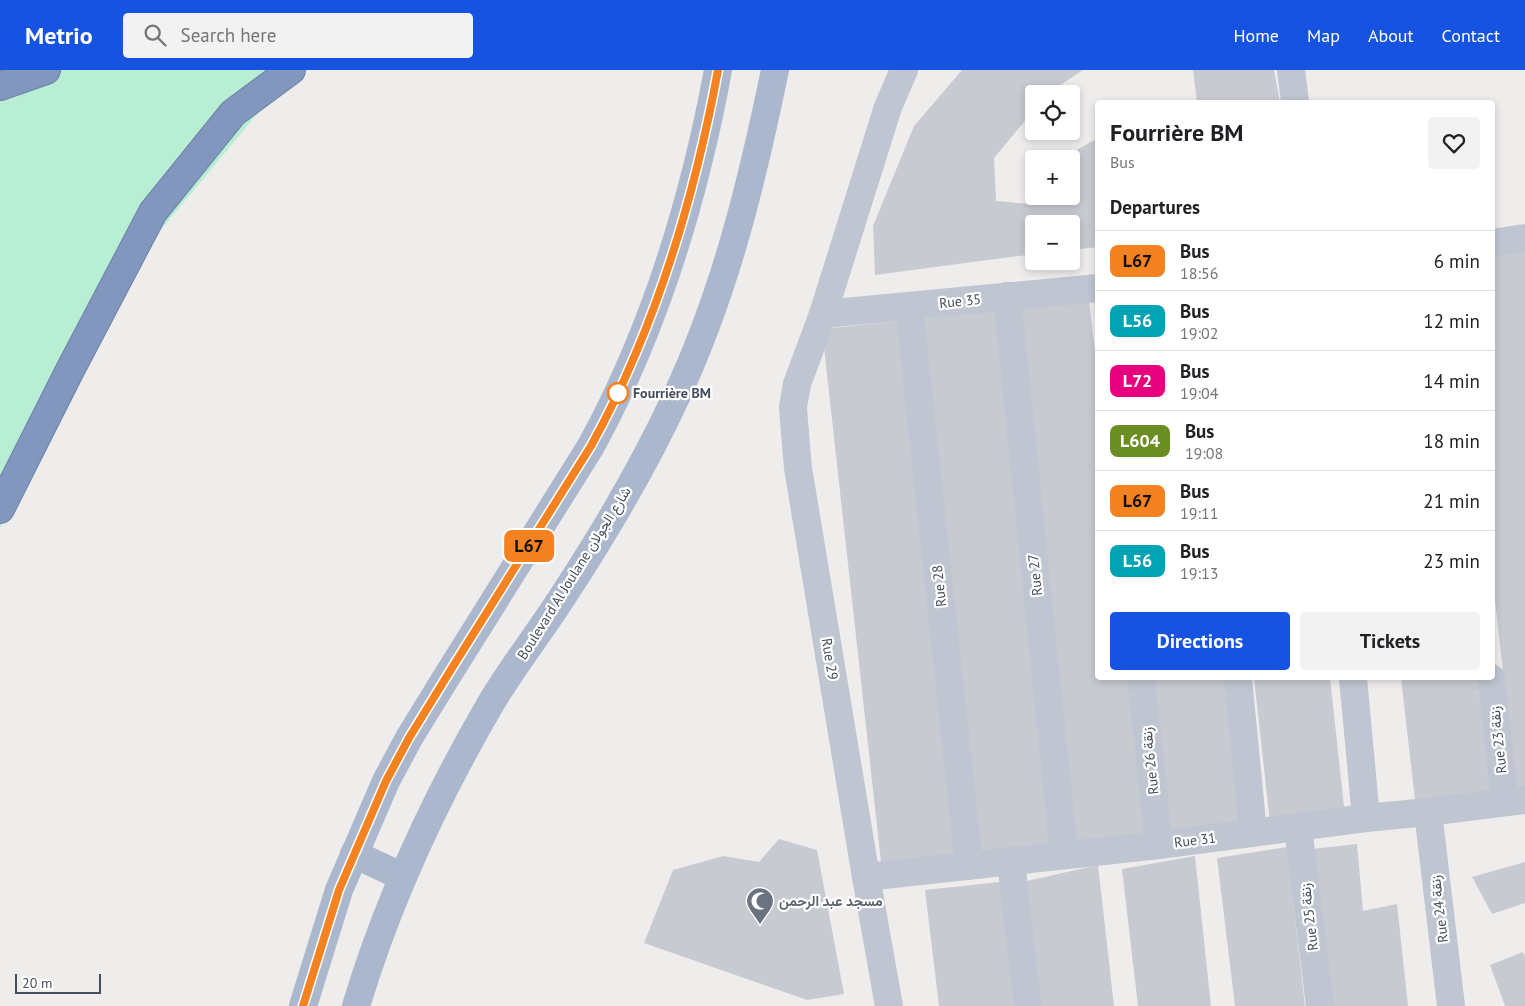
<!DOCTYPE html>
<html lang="en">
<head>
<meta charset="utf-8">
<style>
	body { margin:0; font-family:"PT Sans",Vazirmatn,sans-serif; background:#f2f2f2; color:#202124; height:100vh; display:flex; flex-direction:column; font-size:19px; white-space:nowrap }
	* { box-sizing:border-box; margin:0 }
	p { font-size:16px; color:#757577 }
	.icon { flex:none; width:28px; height:28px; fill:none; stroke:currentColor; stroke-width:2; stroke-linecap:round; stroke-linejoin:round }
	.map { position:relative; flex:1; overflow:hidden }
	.panel { position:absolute; left:1095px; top:30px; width:400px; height:580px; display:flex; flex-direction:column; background:#fff; border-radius:5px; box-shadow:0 2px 8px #0003 }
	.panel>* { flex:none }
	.badge { padding:0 10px; border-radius:8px; font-size:18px; line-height:32px }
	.fabs { position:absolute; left:1025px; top:15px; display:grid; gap:10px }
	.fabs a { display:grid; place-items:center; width:55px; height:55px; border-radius:5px; background:#fff; box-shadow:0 2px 8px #0003; font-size:25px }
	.scale { position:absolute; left:15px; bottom:12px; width:86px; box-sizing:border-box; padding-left:5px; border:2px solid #444d5a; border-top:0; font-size:14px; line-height:18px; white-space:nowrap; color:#444d5a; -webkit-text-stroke:4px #fff; paint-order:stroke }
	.map>.badge { position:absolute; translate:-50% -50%; box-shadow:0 0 0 2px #fff }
	h2 { padding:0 15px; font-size:19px; line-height:45px }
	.round { display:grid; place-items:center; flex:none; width:52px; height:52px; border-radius:5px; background:#f2f2f2 }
	.overview { display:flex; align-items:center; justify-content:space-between; height:85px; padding:0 15px }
	h1 { font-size:24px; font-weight:700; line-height:38px }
	.primary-button { display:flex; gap:10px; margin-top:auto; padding:10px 15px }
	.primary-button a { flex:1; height:58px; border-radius:5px; background:#1553e0; color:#fff; font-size:20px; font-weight:700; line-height:58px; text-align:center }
	.primary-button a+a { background:#f2f2f2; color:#202124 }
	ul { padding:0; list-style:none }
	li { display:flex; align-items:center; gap:15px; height:60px; padding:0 15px; border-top:1px solid #e0e0e0 }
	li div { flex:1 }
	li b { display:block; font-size:19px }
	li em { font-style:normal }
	li .badge { min-width:55px; font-weight:700; text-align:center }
	header { display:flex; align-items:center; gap:30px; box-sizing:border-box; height:70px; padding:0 25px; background:#1553e0; color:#fff }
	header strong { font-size:24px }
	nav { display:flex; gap:28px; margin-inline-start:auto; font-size:18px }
	.search { width:350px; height:45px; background:#f2f2f2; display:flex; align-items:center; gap:12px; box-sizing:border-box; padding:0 18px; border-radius:5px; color:#757577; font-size:19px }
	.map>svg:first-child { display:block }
</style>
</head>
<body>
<header>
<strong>Metrio</strong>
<div class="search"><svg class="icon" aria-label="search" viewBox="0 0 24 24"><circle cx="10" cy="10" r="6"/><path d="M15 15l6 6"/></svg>Search here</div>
<nav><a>Home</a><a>Map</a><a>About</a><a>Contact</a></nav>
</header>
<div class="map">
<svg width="1525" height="936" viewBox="0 0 1525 936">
	<rect width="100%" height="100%" fill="#efecec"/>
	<path fill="#b8efd4" d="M0,0H294L154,168L0,458Z"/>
	<g fill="#c8cad2">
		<path d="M962,0H1083L1047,24H1034V40L994,88L996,131L1041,135L1039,126H1071V89H1060L1098,68V177L1071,180V154H1034V184L875,205L873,156L914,56Z"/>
		<path d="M1193,0H1274L1280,32H1197Z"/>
		<path d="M1525,179V718L1516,719L1492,503V183Z"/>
		<path d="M1089,231L1098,307V608H1131L1148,765L1073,773L1014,240Z"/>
		<path d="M995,240L1053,774L978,781L920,249Z"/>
		<path d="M897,251L956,784L881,792L822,259Z"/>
		<path d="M1149,608H1225L1241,752L1166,760Z"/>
		<path d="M1254,608H1330L1345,746L1270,753Z"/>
		<path d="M1401,608H1477L1490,722L1415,730Z"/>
		<path d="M779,769L817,780L844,924L807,930L644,873L673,800L723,786L759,792Z"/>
		<path d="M1357,774L1363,841L1397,834L1408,936H1332L1312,779Z"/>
		<path d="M1287,777L1305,936H1235L1217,788Z"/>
		<path d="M1195,786L1211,936H1138L1122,799Z"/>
		<path d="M1525,792V833L1492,844L1472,807Z"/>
		<path d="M1098,795L1114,936H1042L1027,811Z"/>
		<path d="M1000,812L1015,936H939L925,820Z"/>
		<path d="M1523,882L1525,887V936H1505L1490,895Z"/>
	</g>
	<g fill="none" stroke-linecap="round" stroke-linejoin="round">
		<g stroke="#6d82a9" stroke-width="30">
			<g id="highway">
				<path d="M0,16L46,0"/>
				<path d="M0,439L69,302L153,142L233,43L291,0"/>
			</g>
		</g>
		<g stroke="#bfc6d2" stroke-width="28">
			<path d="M1291,0L1295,32"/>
			<path d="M1492,173L1525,168"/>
			<path d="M1007,226L1064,784"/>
			<path d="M909,236L969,796"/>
			<path d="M823,244L1098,218"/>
			<path d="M1141,608L1159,775"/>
			<path d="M1238,608L1253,762"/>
			<path d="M1353,608L1366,748"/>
			<path d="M1491,608L1505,732"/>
			<path d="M1428,742L1451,936"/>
			<path d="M1298,757L1320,936"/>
			<path d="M1011,792L1028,936"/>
			<path d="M866,807L1159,775L1366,748L1428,742L1525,730"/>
			<path d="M889,936L866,807L798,398L794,351L793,337L797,314L823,244L888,37L904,0"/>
		</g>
		<g stroke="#abb7cc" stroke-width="28">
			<path d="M354,784L403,807"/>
			<path d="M303,936L339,820L386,711L409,668L444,611L591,376C655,259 694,130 718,0"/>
			<path d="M356,936C388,830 435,729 491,633C513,596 540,562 563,526C605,462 644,396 676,327C725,223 752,112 775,0"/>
		</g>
		<use href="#highway" stroke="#8297bd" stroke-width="28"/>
	</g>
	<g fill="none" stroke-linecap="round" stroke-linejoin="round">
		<g stroke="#fff" stroke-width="11">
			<path id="line" d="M303,936L339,820L386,711L409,668L452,598L591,376C655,260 694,130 718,0"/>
		</g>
		<use href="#line" stroke="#f58220" stroke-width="8"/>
	</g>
	<defs>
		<g id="mosque-pin" transform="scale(1.4375)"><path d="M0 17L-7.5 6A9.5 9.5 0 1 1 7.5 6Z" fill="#6b7280" stroke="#fff"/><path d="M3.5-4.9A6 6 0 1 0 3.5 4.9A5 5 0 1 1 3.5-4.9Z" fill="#fff"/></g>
	</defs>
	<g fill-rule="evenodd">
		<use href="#mosque-pin" x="760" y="831"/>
	</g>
	<circle fill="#fff" stroke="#f58220" stroke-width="2.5" cx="618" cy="323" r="10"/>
	<g text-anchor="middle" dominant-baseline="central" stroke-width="4.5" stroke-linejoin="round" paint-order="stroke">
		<g font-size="14" fill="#444d5a" stroke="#fff">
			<text transform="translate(960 231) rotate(-6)">Rue 35</text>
			<text transform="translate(574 503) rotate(-58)">Boulevard Al Joulane شارع الجولان</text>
			<text transform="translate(1035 505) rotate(-96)">Rue 27</text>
			<text transform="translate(939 516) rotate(-96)">Rue 28</text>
			<text transform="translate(830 589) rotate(81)">Rue 29</text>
			<text transform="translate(1498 670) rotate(-96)">Rue 23 زنقة</text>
			<text transform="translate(1150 691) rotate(-96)">Rue 26 زنقة</text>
			<text transform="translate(1195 770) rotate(-7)">Rue 31</text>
			<text transform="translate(1439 839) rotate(-97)">Rue 24 زنقة</text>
			<text transform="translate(1309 847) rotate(-97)">Rue 25 زنقة</text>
		</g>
		<g font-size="14" font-weight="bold" fill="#444d5a" stroke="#fff" text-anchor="start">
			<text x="633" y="323">Fourrière BM</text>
		</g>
		<g font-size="14" font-weight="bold" fill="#5b616d" stroke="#fff" text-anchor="start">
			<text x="779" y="831">مسجد عبد الرحمن</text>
		</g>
	</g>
</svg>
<div class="fabs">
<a><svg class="icon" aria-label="locate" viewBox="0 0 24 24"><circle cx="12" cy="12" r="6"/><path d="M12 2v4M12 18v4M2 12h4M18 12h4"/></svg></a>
<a>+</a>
<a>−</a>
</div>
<div class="scale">20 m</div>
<b class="badge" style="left:529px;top:476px;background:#f58220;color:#111">L67</b>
<section class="panel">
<div class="overview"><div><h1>Fourrière BM</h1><p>Bus</p></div><a class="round"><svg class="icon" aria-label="heart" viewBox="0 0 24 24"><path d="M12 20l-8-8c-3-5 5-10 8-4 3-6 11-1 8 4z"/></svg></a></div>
<h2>Departures</h2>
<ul>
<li><span class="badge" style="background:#f58220;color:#111">L67</span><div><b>Bus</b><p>18:56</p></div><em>6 min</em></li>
<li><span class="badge" style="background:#00a3b4;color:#fff">L56</span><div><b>Bus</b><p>19:02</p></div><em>12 min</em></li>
<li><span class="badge" style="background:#e6007e;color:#fff">L72</span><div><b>Bus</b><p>19:04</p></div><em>14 min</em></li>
<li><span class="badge" style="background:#6b8e23;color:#fff">L604</span><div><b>Bus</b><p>19:08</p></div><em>18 min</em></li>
<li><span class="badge" style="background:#f58220;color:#111">L67</span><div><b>Bus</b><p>19:11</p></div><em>21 min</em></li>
<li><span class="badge" style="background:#00a3b4;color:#fff">L56</span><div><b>Bus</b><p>19:13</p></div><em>23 min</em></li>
</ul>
<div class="primary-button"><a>Directions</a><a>Tickets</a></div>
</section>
</div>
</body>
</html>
